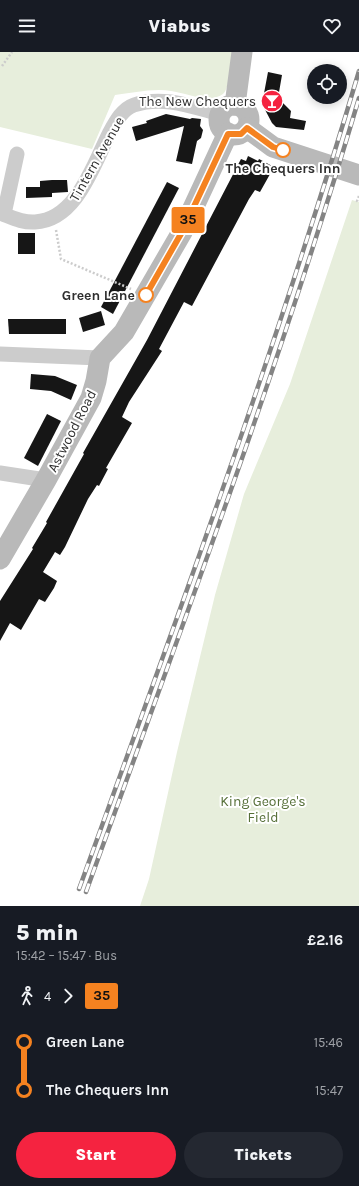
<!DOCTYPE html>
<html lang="en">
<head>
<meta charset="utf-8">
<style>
	body { margin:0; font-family:Karla,sans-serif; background:#242831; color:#f1f3f6; height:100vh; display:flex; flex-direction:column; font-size:15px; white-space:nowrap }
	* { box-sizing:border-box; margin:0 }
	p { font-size:13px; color:#9ea1a6 }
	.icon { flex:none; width:22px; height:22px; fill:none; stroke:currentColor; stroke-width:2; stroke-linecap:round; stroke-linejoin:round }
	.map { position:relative; height:854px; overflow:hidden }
	.side { display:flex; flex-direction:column; background:#171b24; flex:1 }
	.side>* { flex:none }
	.badge { padding:0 8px; border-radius:3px; font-size:14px; line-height:26px }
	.buttons { position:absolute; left:307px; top:12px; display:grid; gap:8px }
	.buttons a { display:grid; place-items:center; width:40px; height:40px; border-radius:50%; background:#171b24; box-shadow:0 2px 10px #0003; font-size:20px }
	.map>.badge { position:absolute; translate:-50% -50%; box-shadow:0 0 0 2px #fff }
	.legs { display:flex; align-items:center; gap:6px; height:44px; padding:0 16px; font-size:13px }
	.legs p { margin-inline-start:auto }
	.summary { display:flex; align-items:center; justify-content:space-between; height:68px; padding:0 16px }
	h1 { font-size:22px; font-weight:800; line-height:30px }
	.button { display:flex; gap:8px; margin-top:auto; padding:8px 16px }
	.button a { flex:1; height:46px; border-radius:24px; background:#f52340; color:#fff; font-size:16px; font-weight:800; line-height:46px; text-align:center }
	.button a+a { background:#242831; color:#f1f3f6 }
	ul { padding:0 16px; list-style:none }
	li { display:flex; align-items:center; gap:14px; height:48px; font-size:15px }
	li i { display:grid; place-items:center; width:6px; height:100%; margin:0 5px; background:currentColor }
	li i::after { content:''; width:10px; height:10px; margin:-5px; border:3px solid; border-radius:50%; background:#171b24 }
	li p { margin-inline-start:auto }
	li:first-child i { background:linear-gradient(#0000 50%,currentColor 0) }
	li:last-child i { background:linear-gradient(currentColor 50%,#0000 0) }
	header { display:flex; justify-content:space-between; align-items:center; height:52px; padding:0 16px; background:#171b24; font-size:18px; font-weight:800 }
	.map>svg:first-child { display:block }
</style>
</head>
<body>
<header><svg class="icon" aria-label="menu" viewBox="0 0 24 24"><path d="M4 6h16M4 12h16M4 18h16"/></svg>Viabus<svg class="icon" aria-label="heart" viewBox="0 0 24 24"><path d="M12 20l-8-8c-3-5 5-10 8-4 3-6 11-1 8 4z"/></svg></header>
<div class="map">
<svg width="359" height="854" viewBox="0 0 359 854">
	<rect width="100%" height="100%" fill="#fff"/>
	<g fill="#e7eedc">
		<path d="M0,0H233C231,10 230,36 223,42C209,52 186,41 171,39C154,36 132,41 115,43L92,97L0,75Z"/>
		<path d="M352,148L359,150V854H140L149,827L177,700L215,543L244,442L290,332Z"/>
	</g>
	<g fill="#161616">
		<path d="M268,20L282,23L278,46L291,59L290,66L306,69L304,78L276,75L272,71L262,52Z"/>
		<path d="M166,62L190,67L192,66L201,67L200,74L203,78L201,86L197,89L192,112L176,109L184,74L136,89L132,75L147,71L146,69Z"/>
		<path d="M248,104L258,109L259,107L274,115L260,140L255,138L249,147L192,254L184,250L159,297L162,299L129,350L122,365L132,371L106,416L108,417L99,434L97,433L88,447L65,495L60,503L55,500L43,520L57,529L54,536L45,550L39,547L21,578L10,571L0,589V549L33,497L32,496L47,471L46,470L84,402L83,401L147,288L241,107L246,109Z"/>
		<path d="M52,128H67L68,140L52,141V145L26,146V135H40V129Z"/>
		<path d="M167,130L179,136L113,262L101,255Z"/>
		<rect x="18" y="181" width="17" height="21"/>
		<path d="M101,259L105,273L83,280L79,266Z"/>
		<path d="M8,267H66V282H9Z"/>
		<path d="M31,322L55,324L77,333L71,348L51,339L30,337Z"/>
		<path d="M47,362L61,369L38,414L24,406Z"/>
	</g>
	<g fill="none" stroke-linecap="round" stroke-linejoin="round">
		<g stroke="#ccc" stroke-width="2.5" stroke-dasharray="2 2" stroke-linecap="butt">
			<path d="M2,14L12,0"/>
			<path d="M359,144L357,149L359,150"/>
			<path d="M56,178L61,207L131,237"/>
		</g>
		<g stroke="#ccc" stroke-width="15">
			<path d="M0,161C11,165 22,171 35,170C76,168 93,114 109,82C115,71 122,57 134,53C163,43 193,55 220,62"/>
			<path d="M4,162L17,102"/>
			<path d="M0,302L100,306"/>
			<path d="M0,421L46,428"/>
		</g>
		<g stroke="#b9b9b9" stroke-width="21">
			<path d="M235,53L242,0"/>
			<circle cx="234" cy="68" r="15"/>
			<path d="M247,76L273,95L359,123"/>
			<path d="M0,507L46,428L91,346L96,329L100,306L124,280L182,180L228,81"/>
		</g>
		<g stroke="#848484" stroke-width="4.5">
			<g id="rail">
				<path d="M79,837C177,566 277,296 359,19"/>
				<path d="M86,840C181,577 280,314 359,46"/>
			</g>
		</g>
		<use href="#rail" stroke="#fff" stroke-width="3" stroke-dasharray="9" stroke-linecap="butt"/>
	</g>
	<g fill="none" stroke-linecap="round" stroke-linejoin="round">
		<g stroke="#fff" stroke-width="9">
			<path id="line-1" d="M146,243L182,180L228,82H241L247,76L273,95L283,98"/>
		</g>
		<use href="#line-1" stroke="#f58220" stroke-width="6"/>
	</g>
	<defs>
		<g id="bar-disc" transform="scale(1.15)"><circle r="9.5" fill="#f52340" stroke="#fff"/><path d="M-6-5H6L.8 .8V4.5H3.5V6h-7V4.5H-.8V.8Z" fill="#fff"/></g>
	</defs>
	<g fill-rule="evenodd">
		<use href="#bar-disc" x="272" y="49"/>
	</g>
	<g fill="#fff" stroke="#f58220" stroke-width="2">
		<circle cx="283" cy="98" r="7"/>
		<circle cx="146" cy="243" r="7"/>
	</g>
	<g text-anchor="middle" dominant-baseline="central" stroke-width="4" stroke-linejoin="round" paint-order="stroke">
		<g font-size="14" fill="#2f2f2f" stroke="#fff" text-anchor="end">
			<text x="256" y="49">The New Chequers</text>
		</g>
		<g font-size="14" fill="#2f2f2f" stroke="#fff">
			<text transform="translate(97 107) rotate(-60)">Tintern Avenue</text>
			<text transform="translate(72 379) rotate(-63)">Astwood Road</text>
		</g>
		<g font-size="14" font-weight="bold" fill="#2f2f2f" stroke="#fff">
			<text x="283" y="116">The Chequers Inn</text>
			<text x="135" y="243" text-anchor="end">Green Lane</text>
		</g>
		<g font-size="14" fill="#566f38" stroke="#fff">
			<text x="263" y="749">King George's<tspan x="263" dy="16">Field</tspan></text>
		</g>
	</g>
</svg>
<div class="buttons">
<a><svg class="icon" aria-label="locate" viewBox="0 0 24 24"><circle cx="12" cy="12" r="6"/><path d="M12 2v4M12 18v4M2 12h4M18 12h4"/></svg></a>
</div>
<b class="badge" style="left:188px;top:168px;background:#f58220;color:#111">35</b>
</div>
<section class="side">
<div class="summary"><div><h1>5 min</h1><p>15:42 – 15:47 · Bus</p></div><b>£2.16</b></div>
<div class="legs"><svg class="icon" aria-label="walk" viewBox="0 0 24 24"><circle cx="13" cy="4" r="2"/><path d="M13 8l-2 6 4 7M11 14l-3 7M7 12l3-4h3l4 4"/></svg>4<svg class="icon" aria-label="forward" viewBox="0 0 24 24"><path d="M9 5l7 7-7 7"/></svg><b class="badge" style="background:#f58220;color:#111">35</b></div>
<ul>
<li><i style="color:#f58220"></i><b>Green Lane</b><p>15:46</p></li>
<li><i style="color:#f58220"></i><b>The Chequers Inn</b><p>15:47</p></li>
</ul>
<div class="button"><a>Start</a><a>Tickets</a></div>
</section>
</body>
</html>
